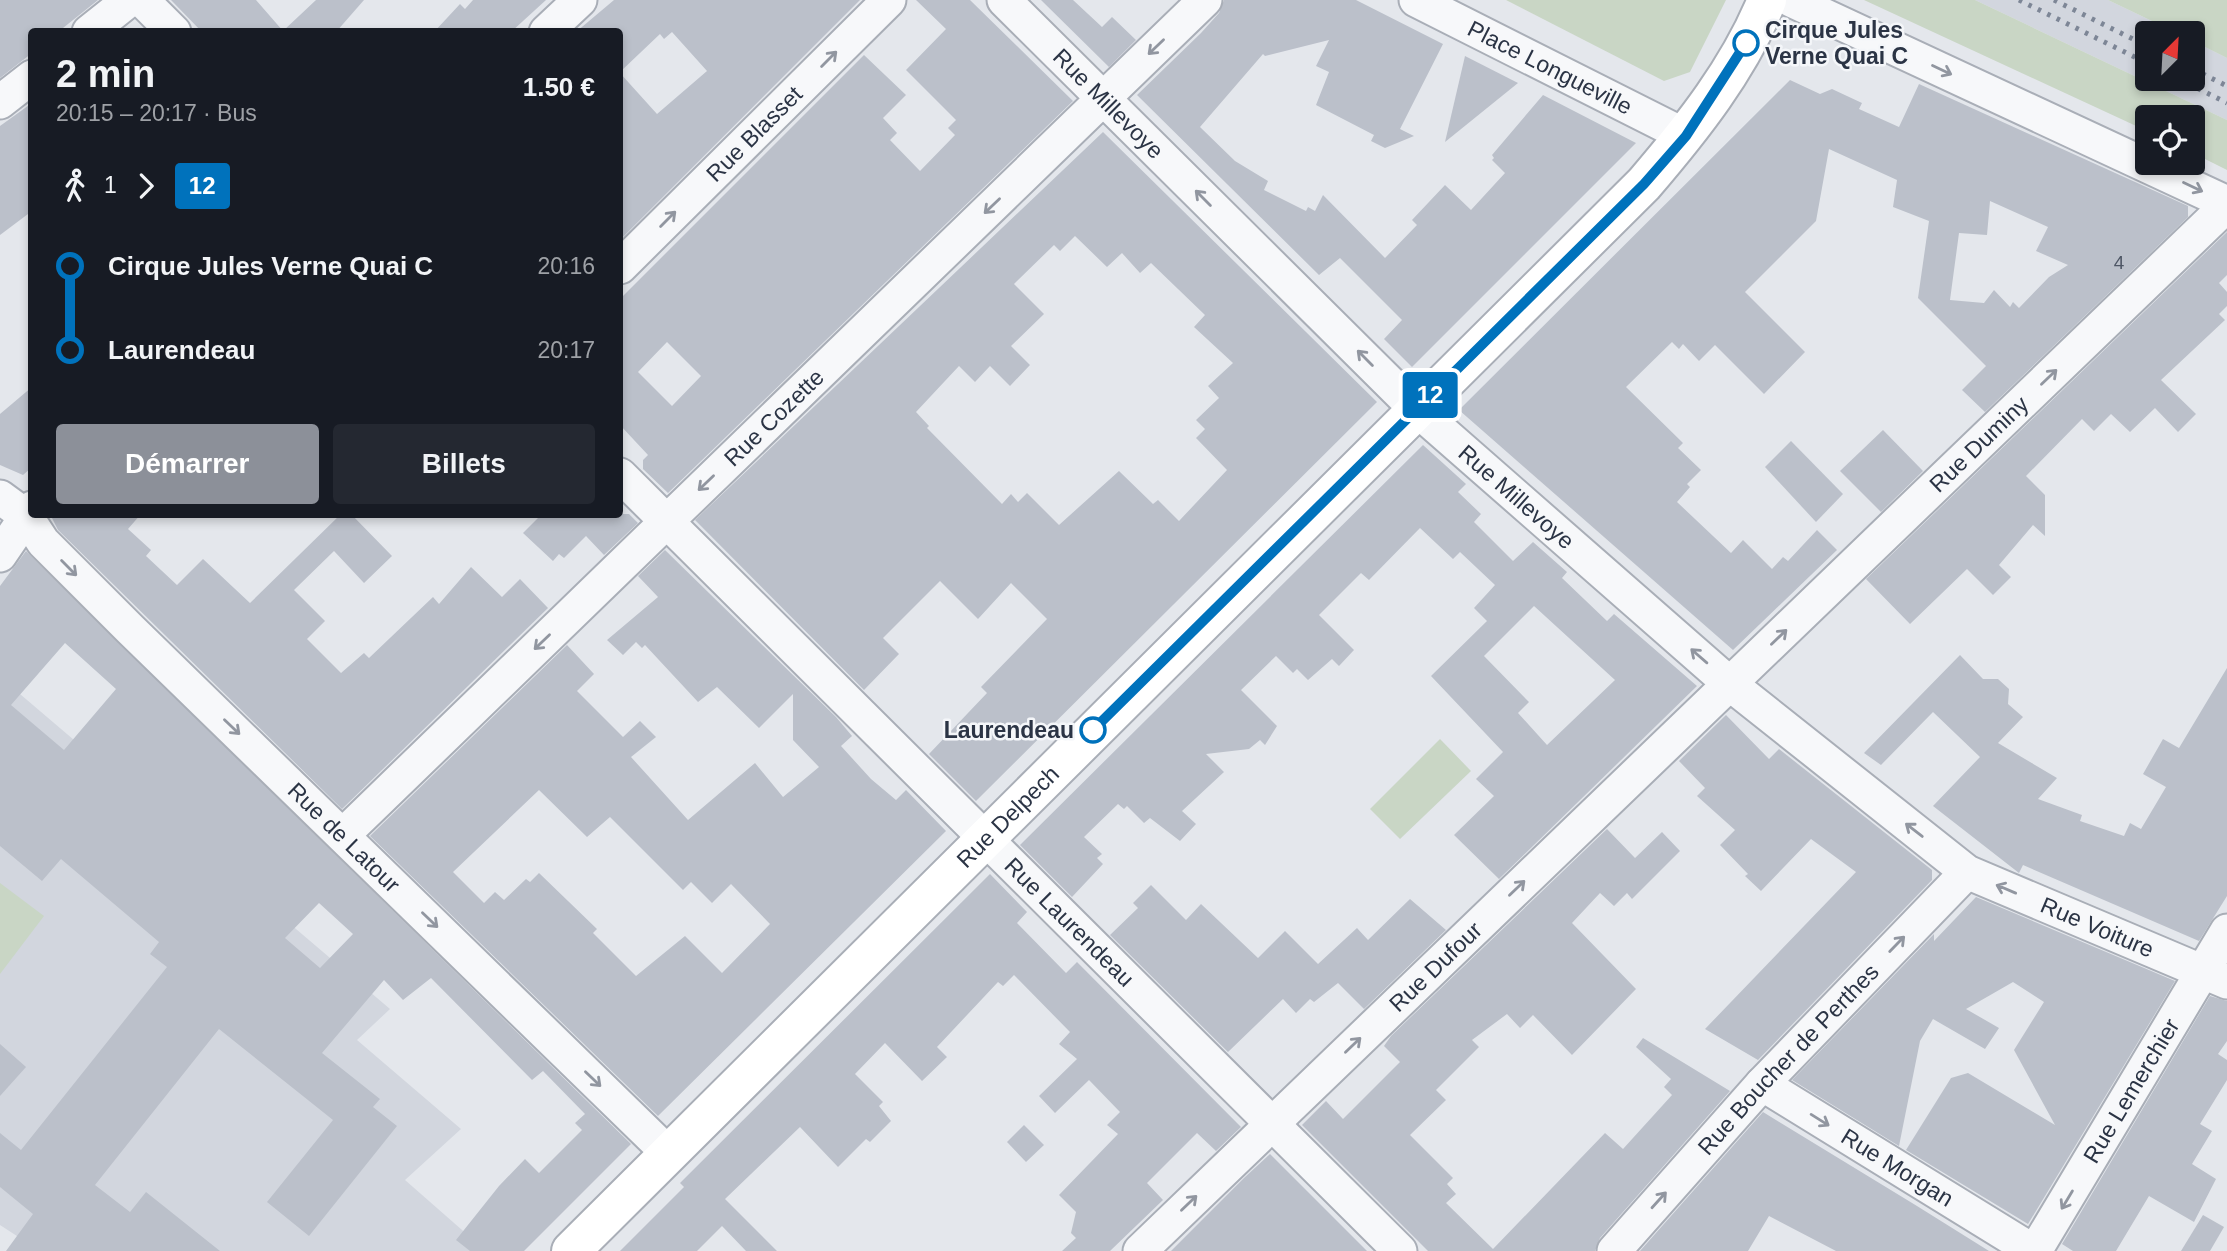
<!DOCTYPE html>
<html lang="fr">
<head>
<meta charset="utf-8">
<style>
	body { margin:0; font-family:Arial,sans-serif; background:#242831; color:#f1f3f6; height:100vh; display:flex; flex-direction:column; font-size:26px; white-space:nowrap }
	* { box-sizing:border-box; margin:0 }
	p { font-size:23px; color:#9ea1a6 }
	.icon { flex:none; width:38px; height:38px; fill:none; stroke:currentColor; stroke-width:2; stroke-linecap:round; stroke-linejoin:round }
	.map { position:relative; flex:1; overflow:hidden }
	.sheet { position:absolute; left:28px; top:28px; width:595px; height:490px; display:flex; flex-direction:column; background:#171b24; border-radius:7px; box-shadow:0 4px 10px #0003 }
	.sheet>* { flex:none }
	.badge { padding:0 14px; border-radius:5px; font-size:24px; line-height:46px }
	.needle { width:46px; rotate:24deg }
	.tools { position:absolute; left:2135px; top:21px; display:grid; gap:14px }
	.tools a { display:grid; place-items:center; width:70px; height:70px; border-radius:7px; background:#171b24; box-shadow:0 4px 10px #0003; font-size:35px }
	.map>.badge { position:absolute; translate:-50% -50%; box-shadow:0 0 0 4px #fff }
	.legs { display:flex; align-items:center; gap:10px; height:77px; padding:0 28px; font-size:23px }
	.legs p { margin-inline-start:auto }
	.overview { display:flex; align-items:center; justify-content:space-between; height:119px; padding:0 28px }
	h1 { font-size:38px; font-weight:800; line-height:52px }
	.action { display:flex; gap:14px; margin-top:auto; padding:14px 28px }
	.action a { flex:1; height:80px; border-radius:7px; background:#8c9099; color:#fff; font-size:28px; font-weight:800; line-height:80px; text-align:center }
	.action a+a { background:#242831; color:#f1f3f6 }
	ul { padding:0 28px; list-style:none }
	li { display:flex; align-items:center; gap:24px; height:84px; font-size:26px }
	li i { display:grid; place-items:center; width:10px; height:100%; margin:0 9px; background:currentColor }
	li i::after { content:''; width:18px; height:18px; margin:-9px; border:5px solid; border-radius:50%; background:#171b24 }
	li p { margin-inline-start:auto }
	li:first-child i { background:linear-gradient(#0000 50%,currentColor 0) }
	li:last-child i { background:linear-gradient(currentColor 50%,#0000 0) }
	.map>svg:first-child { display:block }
</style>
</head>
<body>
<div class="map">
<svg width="2227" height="1251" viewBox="0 0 2227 1251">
	<rect width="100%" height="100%" fill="#e4e7ec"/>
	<g fill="#d2d6de">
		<path d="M1975,0H2108L2177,33H2147V79H2193V41L2227,58V120Z"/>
		<path d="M0,677L390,1009L357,1040L461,1129L405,1180L486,1251H40L0,1225Z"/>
	</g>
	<g fill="#c9d6c5">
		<path d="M1506,0H1726L1690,72L1664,81Z"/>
		<path d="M1864,0H1975L2227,120V170L2193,153V117H2147V131Z"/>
		<path d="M2108,0H2227V58L2193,41V33H2177Z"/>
		<path d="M1440,739L1471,771L1400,839L1370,809Z"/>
		<path d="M0,883L44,916L0,974Z"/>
	</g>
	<g fill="#bbc0ca" fill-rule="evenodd">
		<path d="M0,0H98L58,32H32V53L0,78Z"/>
		<path d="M171,0H256L283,31L316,0H364L336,32H202Z"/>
		<path d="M473,0H546L511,32H434L460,4L465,9Z"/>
		<path d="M614,0H860L620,240V73L657,114L707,71L672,32L664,39L660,34L620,72V32H576Z"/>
		<path d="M916,0H970L1073,101L668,493L643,469V460L648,455L620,425V299L864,55L906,95L883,118L897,133L890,140L920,171L955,135L948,128L956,120L906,70L946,29ZM667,342L701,376L672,406L638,372Z"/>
		<path d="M1041,0H1073L1102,27L1112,17L1136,40L1109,67Z"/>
		<path d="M1224,0H1356L1443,44L1400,129L1414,136L1385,148L1371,141L1374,135L1316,105L1329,72L1316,66L1329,40L1265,56L1263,54L1200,127L1235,161L1268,181L1264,190L1306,211L1308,207L1315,211L1323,195L1385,258L1417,225L1412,220L1445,185L1471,210L1505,173L1492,160L1494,158L1492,155L1543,95L1636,143L1412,367L1384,339L1402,320L1340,258L1319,275L1137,95L1201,33L1219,13Z"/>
		<path d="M1465,56L1518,83L1445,142Z"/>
		<path d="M1790,80L1820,94L1832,89L1862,103L1859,109L1899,127L1919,84L2188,206V217L1985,412L1962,390L1986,366L1918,298L1929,221L1893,207L1897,180L1829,149L1816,221L1745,292L1805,352L1764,394L1715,345L1699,361L1683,344L1679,349L1672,342L1626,387L1683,443L1678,448L1701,470L1687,484L1690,487L1677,502L1731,553L1743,540L1772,569L1783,557L1788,561L1817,530L1837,550L1733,650L1459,410ZM1990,201L2048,227L2036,251L2068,265L2049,277L2019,308L2013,302L2010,307L1994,290L1984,303L1950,300L1959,233L1987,235Z"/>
		<path d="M32,103V211L0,235V126Z"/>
		<path d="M1103,132L1377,402L976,801L929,754L987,693L981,687L1047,619L1011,583L978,619L940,581L883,638L899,654L864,690L695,520ZM1075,236L1107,267L1122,253L1140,273L1151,263L1205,315L1194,327L1233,363L1208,386L1219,398L1196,420L1205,429L1196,438L1227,470L1179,521L1158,500L1153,504L1119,471L1059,525L1027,493L1018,502L1011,494L1002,504L927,428L929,426L916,412L959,366L975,382L990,366L1010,386L1030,365L1011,346L1044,314L1014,284L1054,245L1060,251Z"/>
		<path d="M2227,232V275L2219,283L2227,292V306L2219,314L2225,320L2161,380L2196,414L2178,432L2155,408L2130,432L2111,414L2094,431L2082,419L2026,476L2045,495V536L2033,525L1999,565L2011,577L1993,595L1967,569L1910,624L1866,579Z"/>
		<path d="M32,387V467L23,475L0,465V414Z"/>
		<path d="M1883,430L1923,471L1881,512L1840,471Z"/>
		<path d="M1791,441L1843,494L1816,522L1765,467Z"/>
		<path d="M1423,445L1466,484L1458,492L1481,514L1474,522L1513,561L1533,542L1567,572L1562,578L1607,621L1614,614L1697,686L1499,879L1454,835L1494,796L1476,779L1503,752L1431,676L1487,621L1474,608L1495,585L1460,552L1453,559L1420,528L1369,580L1361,573L1319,615L1354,650L1339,666L1332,659L1308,680L1297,669L1293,673L1276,656L1241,690L1277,726L1265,745L1260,740L1249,749L1206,754L1224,772L1182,811L1196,824L1180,841L1150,818L1144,823L1127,806L1124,809L1118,804L1084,837L1102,854L1097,858L1103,864L1072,897L1020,845ZM1534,606L1615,680L1547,745L1518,713L1529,702L1484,656Z"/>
		<path d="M50,514H141L128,529L151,550L146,556L177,585L203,559L250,603L341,514H351L392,556L364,583L334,551L294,590L325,621L307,639L341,673L364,653L369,658L433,597L439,604L471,567L502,597L520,579L548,608L342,809L58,530Z"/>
		<path d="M542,514H629L638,523L604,555L586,536L564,558L559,554L553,561L523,533Z"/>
		<path d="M665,550L836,717L852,736L841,746L871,779L896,800L906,790L946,831L658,1116L370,836L567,645L594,674L577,691L623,737L640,721L656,737L631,757L688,820L755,763L783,797L819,767L793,740V694L759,728L717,687L698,702L645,645L642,648L636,642L623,655L607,640L658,597L638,576ZM539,790L587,837L610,817L683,890L691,882L712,903L731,884L770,924L722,973L685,936L636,976L593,933L597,929L539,873L530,882L526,879L504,900L495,892L484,903L453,872Z"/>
		<path d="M26,551L631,1144L524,1251H470L456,1240L499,1186L525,1159L539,1173L582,1130L575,1123L585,1114L543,1071L532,1080L431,978L403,1000L384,980L322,1053L380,1099L373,1107L397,1126L309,1236L267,1202L333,1120L219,1029L95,1185L130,1212L146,1192L220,1251H6L33,1214L0,1187V1133L21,1150L167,967L150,954L159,942L61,859L42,881L0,846V586ZM65,643L116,689L64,750L11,705ZM319,903L353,934L320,968L285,938Z"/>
		<path d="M1960,655L1983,679H1998L2009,689L2008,704L2023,717L1998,743L2057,778L2038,799L2082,815L2080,821L2124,836L2130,823L2141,829L2166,787L2143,774L2163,739L2179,748L2227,668V896L2199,941L2023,865L2019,873L1933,806L1980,757L1933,712L1881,765L1864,753Z"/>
		<path d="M1726,715L1769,759L1779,749L1932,870V880L1758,1060L1705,1029L1856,872L1811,839L1761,891L1745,876L1748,874L1720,845L1735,830L1697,796L1705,788L1679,761Z"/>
		<path d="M1607,829L1635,858L1662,832L1680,851L1632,899L1627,893L1614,906L1600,893L1572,923L1636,989L1572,1055L1533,1015L1520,1028L1507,1014L1472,1040L1479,1047L1436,1090L1446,1100L1410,1135L1453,1178L1447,1184L1456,1194L1446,1203L1493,1249L1605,1133L1623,1149L1672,1095L1664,1087L1671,1079L1636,1047L1643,1038L1730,1091L1600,1238L1595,1251H1428L1302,1125L1326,1101L1343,1119L1400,1062L1384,1046L1391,1036Z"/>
		<path d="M990,874L1027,912L1017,923L1066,973L1077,962L1241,1127L1216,1151L1197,1133L1147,1183L1163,1200L1110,1251H1062L1076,1238L1071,1233L1076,1212L1059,1195L1118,1134L1107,1125L1120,1112L1089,1080L1055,1113L1039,1096L1077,1059L1059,1044L1070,1032L1014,975L1003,986L998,982L937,1047L947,1057L922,1081L885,1043L855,1074L883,1102L879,1106L891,1121L870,1142L866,1139L838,1167L800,1127L725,1199L777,1251H746L722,1226L697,1251H620L684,1187L680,1183Z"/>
		<path d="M1151,885L1186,920L1201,904L1258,958L1285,931L1318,964L1357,928L1368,940L1410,899L1446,930L1364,1009L1338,983L1314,1002L1310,999L1296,1013L1283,999L1228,1052L1110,935L1138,908L1133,903Z"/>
		<path d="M1976,897L2175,981L2028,1224L1906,1150L1951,1078L1968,1073L2055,1125L2014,1050L2044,1002L2013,982L1966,1009L1999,1028L1985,1049L1933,1019L1920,1041L1899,1146L1792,1080L1934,934V941Z"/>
		<path d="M2210,996L2227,1001V1041L2218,1054L2227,1060V1080L2200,1124L2212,1131L2192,1164L2216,1179L2194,1222L2149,1196L2116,1251H2073L2062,1244Z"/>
		<path d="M0,1044L26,1067L0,1096Z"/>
		<path d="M1763,1112L1917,1206L1989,1251H1836L1769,1216L1748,1251H1640Z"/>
		<path d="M1024,1125L1044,1145L1026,1162L1007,1142Z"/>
		<path d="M1270,1154L1367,1251H1171L1244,1178Z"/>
		<path d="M2203,1215L2224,1227L2210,1251H2181Z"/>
	</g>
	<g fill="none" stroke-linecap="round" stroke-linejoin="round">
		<g stroke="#a9aeb7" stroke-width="37">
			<g id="street">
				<path d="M142,0L174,32"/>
				<path id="s1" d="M1004,0L1415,408L1730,684L1967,872L2227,982"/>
				<path id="s2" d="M1416,0L1686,136"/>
				<path d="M1791,0L2227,203"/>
				<path d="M89,32L129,0"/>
				<path d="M546,32L580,0"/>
				<path d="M0,102L32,77"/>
				<path id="s3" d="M620,267L889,0"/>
				<path id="s4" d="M620,475L1400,1251"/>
				<path id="s5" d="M0,497L26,516L43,542L130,629L668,1153"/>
				<path d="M0,555L32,508"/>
				<path id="s6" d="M343,835L1205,0"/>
				<path id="s7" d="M1762,1084L2033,1251"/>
				<path id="s8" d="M1140,1251L2216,216L2225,202"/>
				<path id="s9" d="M1614,1251L1762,1084L1967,872"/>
				<path id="s10" d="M2035,1251L2227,931"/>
			</g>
		</g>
		<g stroke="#a9aeb7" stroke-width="42">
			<g id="secondary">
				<path id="s11" d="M571,1251L1644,184C1692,128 1739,69 1767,0"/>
			</g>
		</g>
		<use href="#street" stroke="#f7f8fa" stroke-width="33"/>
		<use href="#secondary" stroke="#fff" stroke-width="38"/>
		<g stroke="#7d8696" stroke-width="5" stroke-dasharray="3.5 7" stroke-linecap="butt">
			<path d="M2019,0L2147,63"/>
			<path d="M2054,0L2147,46"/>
			<path d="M2193,69L2227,86"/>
			<path d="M2179,79L2227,103"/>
		</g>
	</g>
	<defs><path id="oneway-shaft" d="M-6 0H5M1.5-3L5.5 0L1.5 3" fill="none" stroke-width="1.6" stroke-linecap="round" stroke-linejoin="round" transform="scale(1.75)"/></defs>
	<g stroke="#9196a0">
		<use href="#oneway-shaft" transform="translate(1156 47) rotate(136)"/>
		<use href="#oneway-shaft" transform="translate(829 59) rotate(-45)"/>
		<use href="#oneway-shaft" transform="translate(1942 70) rotate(25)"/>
		<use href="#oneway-shaft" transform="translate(2193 187) rotate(25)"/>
		<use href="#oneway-shaft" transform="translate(1203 198) rotate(-135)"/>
		<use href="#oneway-shaft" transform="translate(992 206) rotate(136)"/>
		<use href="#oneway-shaft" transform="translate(668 219) rotate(-45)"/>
		<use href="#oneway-shaft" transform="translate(1365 358) rotate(-135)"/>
		<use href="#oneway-shaft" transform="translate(2049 377) rotate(-44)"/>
		<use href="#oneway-shaft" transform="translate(706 483) rotate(136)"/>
		<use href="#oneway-shaft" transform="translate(69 568) rotate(45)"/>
		<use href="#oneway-shaft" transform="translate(1779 637) rotate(-44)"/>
		<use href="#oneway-shaft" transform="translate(542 642) rotate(136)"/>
		<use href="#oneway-shaft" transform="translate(1699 656) rotate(-139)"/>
		<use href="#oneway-shaft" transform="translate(232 727) rotate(44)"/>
		<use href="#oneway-shaft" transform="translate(1914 830) rotate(-142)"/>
		<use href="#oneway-shaft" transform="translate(1517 888) rotate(-44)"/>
		<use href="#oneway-shaft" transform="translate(2006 889) rotate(-157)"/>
		<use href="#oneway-shaft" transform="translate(430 920) rotate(44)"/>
		<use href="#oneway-shaft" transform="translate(1897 944) rotate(-46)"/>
		<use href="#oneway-shaft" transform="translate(1353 1045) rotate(-44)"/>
		<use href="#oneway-shaft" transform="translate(593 1079) rotate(44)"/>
		<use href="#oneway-shaft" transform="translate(1820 1120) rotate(32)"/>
		<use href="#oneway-shaft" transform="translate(1659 1200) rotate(-48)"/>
		<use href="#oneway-shaft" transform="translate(2067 1200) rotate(121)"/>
		<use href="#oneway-shaft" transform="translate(1189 1203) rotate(-44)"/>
	</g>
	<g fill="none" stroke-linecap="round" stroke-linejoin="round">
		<g stroke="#fff" stroke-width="16">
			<path id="line-1" d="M1093,730L1644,184L1686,136L1746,43"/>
		</g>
		<use href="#line-1" stroke="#0072bc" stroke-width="10"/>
	</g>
	<g fill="#fff" stroke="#0072bc" stroke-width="3.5">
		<circle cx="1746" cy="43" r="12"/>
		<circle cx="1093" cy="730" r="12"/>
	</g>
	<g text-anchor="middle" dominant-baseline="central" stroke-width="5" stroke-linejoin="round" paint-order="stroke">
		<g font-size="19" fill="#4f5766">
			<text x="2119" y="262">4</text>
		</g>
		<g font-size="23" font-weight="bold" fill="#2b3445" stroke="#f4f6f9" text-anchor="start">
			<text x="1765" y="30">Cirque Jules<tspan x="1765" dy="26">Verne Quai C</tspan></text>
			<text x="1074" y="730" text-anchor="end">Laurendeau</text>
		</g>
		<g font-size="23" fill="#2b3445" stroke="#f4f6f9">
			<text stroke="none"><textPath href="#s2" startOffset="150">Place Longueville</textPath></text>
			<text stroke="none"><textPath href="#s1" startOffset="147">Rue Millevoye</textPath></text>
			<text stroke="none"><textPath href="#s3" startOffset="189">Rue Blasset</textPath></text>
			<text stroke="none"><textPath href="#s6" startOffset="600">Rue Cozette</textPath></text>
			<text stroke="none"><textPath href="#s8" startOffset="1164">Rue Duminy</textPath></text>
			<text stroke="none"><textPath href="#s1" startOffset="714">Rue Millevoye</textPath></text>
			<text stroke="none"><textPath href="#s11" startOffset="616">Rue Delpech</textPath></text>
			<text stroke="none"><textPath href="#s5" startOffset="485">Rue de Latour</textPath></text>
			<text stroke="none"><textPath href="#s4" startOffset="634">Rue Laurendeau</textPath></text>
			<text stroke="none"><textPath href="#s1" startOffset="1442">Rue Voiture</textPath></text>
			<text stroke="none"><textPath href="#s8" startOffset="410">Rue Dufour</textPath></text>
			<text stroke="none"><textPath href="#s9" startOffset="259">Rue Boucher de Perthes</textPath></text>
			<text stroke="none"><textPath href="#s10" startOffset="187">Rue Lemerchier</textPath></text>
			<text stroke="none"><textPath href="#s7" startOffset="159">Rue Morgan</textPath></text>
		</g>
	</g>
</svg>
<div class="tools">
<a><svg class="needle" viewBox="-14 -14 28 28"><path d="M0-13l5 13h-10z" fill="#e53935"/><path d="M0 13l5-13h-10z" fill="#9ea1a6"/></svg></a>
<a><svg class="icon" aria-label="locate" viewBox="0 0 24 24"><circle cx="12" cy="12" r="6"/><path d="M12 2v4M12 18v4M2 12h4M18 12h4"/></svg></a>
</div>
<b class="badge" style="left:1430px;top:395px;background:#0072bc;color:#fff">12</b>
<section class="sheet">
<div class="overview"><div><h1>2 min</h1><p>20:15 – 20:17 · Bus</p></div><b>1.50 €</b></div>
<div class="legs"><svg class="icon" aria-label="walk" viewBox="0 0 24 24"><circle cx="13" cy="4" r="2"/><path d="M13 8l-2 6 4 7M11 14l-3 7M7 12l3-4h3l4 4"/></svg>1<svg class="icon" aria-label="forward" viewBox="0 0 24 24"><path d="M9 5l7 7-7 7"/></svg><b class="badge" style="background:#0072bc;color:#fff">12</b></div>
<ul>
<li><i style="color:#0072bc"></i><b>Cirque Jules Verne Quai C</b><p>20:16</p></li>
<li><i style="color:#0072bc"></i><b>Laurendeau</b><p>20:17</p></li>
</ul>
<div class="action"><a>Démarrer</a><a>Billets</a></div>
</section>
</div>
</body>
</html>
